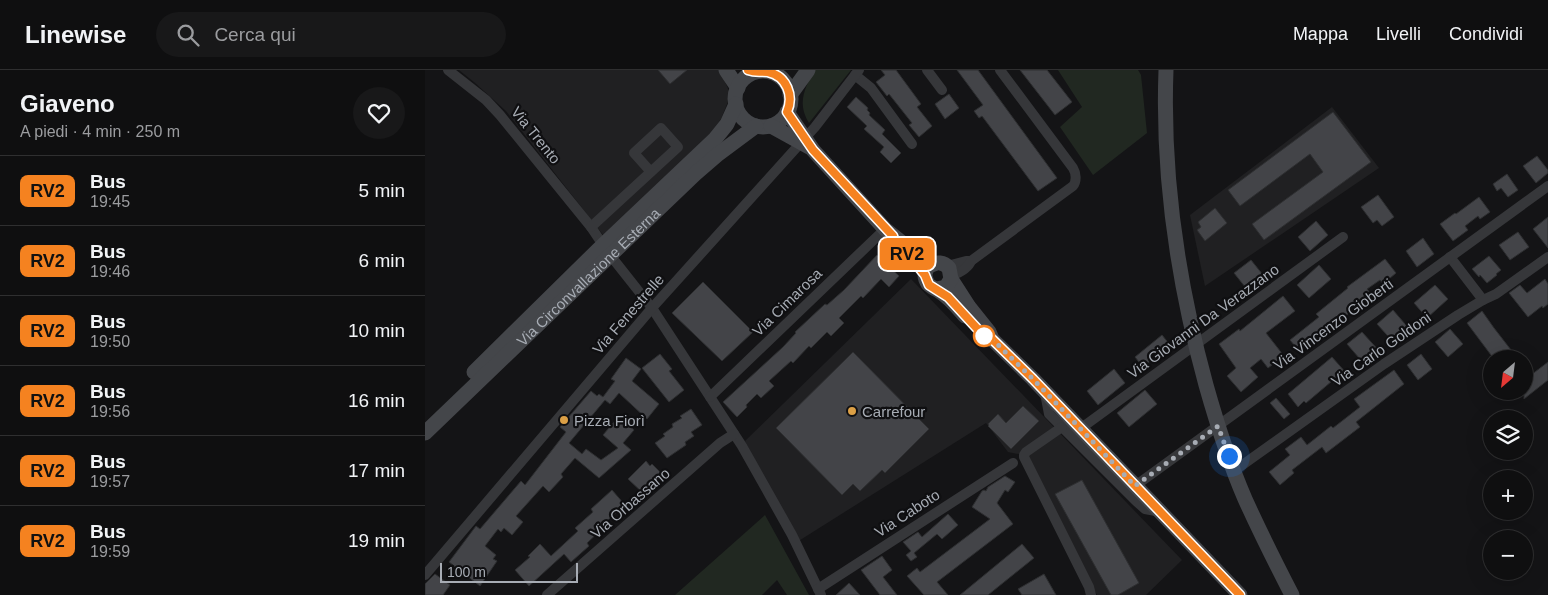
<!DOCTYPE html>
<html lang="it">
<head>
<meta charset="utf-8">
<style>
	body { margin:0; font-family:Arial,sans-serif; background:#181819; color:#f1f3f6; height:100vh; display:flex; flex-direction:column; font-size:19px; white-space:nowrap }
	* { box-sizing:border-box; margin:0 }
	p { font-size:16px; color:#9b9c9f }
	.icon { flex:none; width:28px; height:28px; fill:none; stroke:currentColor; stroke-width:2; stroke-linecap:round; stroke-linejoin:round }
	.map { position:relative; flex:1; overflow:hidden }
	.details { display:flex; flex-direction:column; background:#0f0f10; width:425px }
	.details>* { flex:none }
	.badge { padding:0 10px; border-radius:8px; font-size:18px; line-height:32px }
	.needle { width:32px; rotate:208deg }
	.tools { position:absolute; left:1058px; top:280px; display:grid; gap:10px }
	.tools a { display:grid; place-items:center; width:50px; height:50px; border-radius:50%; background:#0f0f10; box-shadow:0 5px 20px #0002,0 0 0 1px #2f2f30; font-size:25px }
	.scale { position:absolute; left:15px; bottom:12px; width:138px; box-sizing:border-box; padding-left:5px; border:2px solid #a7acb4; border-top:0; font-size:14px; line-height:18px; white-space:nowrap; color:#a7acb4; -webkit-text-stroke:4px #0f0f11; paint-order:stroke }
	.you { position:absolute; width:25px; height:25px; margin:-12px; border:4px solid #fff; border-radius:50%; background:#1a73e8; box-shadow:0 0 0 8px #1a73e833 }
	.map>.badge { position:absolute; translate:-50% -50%; box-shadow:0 0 0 2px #fff }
	.round { display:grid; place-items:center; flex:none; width:52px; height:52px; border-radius:26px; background:#181819 }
	.overview { display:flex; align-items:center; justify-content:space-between; height:85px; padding:0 20px }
	h1 { font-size:24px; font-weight:700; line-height:38px }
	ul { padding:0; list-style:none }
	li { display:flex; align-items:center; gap:15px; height:70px; padding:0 20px; border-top:1px solid #2f2f30 }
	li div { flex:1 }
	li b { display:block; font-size:19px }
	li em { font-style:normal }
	li .badge { min-width:55px; font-weight:700; text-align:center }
	header { display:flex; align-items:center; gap:30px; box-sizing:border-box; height:70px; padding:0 25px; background:#0f0f10; border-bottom:1px solid #2f2f30 }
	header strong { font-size:24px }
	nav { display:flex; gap:28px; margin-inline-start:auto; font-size:18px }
	.search { width:350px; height:45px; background:#181819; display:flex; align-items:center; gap:12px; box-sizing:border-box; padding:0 18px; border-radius:28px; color:#9b9c9f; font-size:19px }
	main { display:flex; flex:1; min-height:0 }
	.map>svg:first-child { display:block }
</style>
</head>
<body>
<header>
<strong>Linewise</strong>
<div class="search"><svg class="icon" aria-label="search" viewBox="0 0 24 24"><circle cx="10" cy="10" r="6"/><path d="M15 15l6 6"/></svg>Cerca qui</div>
<nav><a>Mappa</a><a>Livelli</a><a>Condividi</a></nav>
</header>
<main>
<section class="details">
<div class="overview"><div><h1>Giaveno</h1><p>A piedi · 4 min · 250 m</p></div><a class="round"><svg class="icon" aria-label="heart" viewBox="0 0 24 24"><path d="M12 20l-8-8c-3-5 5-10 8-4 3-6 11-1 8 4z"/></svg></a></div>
<ul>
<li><span class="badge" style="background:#f58220;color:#111">RV2</span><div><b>Bus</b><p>19:45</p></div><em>5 min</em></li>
<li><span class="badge" style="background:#f58220;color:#111">RV2</span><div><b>Bus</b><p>19:46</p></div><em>6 min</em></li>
<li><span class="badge" style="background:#f58220;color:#111">RV2</span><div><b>Bus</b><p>19:50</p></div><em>10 min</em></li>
<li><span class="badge" style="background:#f58220;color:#111">RV2</span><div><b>Bus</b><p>19:56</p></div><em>16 min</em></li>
<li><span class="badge" style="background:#f58220;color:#111">RV2</span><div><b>Bus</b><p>19:57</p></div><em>17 min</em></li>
<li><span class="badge" style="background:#f58220;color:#111">RV2</span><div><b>Bus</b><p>19:59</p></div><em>19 min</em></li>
</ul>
</section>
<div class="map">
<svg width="1123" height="525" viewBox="0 0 1123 525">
	<rect width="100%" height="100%" fill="#141416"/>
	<g fill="#202022">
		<path d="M34,0H295L304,21L302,34L296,49L286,63L179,166L81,41L49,12Z"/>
		<path d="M907,37L954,98L780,216L765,145Z"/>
		<path d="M486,209L757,490L721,525H672L647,483L599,385L583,382L561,353L372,472L320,371Z"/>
	</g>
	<g fill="#212821">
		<path d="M390,0H426L384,53C372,34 379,18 390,0Z"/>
		<path d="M633,0H713L716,5L722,63L668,105L635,57L657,37Z"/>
		<path d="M340,445L384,525H362L352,510L337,525H250Z"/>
	</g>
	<g fill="#434448" stroke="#2e2f31">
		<path d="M233,0H262L245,14Z"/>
		<path d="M456,0H471L496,34L492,37L507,56L494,67L484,55L487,53L464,24L462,26L451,12L460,5Z"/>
		<path d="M532,0H553L632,108L613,121L557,46L554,48L549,41L558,35Z"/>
		<path d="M595,0H622L647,32L630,45Z"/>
		<path d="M524,24L534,38L520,49L510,34Z"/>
		<path d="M431,27L443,38L442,40L445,43L444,45L460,60L457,64L476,83L466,93L455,82L459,77L439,59L442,56L422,37Z"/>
		<path d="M908,42L946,92L839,170L827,154L898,102L885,84L815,136L803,120Z"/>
		<path d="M1112,86L1123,100V103L1111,113L1098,96Z"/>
		<path d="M1082,104L1093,120L1083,127L1076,118L1072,121L1068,114Z"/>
		<path d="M953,125L969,147L957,156L952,150L948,153L936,137Z"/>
		<path d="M1054,127L1065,142L1055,149L1053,146L1040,156L1043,160L1028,171L1015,154L1030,143L1031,144Z"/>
		<path d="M790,138L802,153L780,171L772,160L776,157L773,152Z"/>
		<path d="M1123,147V178L1108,159Z"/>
		<path d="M891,151L903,165L885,181L873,167Z"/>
		<path d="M1093,162L1104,177L1085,190L1074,175Z"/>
		<path d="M998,168L1009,184L992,197L981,181Z"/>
		<path d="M452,185L474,206L464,217L456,209L438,228L436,226L414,248L419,253L406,266L402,262L386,278L384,276L368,293L366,291L344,311L349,316L336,328L332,324L321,335L322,337L312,347L298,332L358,277L371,263L370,262L400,234L402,235L419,220Z"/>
		<path d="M1064,186L1076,200L1071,204L1072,205L1062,213L1055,205L1054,207L1047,199Z"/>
		<path d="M960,189L971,203L958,214L955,210L942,219L947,226L926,240L927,241L875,282L865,270L894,247L891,244L923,218L922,217Z"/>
		<path d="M826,190L838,205L821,218L809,203Z"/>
		<path d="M894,195L906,209L884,228L872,215Z"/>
		<path d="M1120,209L1123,214V234L1118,238L1117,236L1103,247L1084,223L1095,215L1102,223Z"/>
		<path d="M278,212L328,262L297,291L247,243Z"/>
		<path d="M1010,215L1023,229L1002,248L989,233Z"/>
		<path d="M858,226L870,241L841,263L859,286L843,298L836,289L825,298L833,307L816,322L802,306L811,298L794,274L814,259L815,261Z"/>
		<path d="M968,240L986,261L971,275L952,254Z"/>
		<path d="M1057,241L1069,258L1093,289H1069L1042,253Z"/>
		<path d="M1025,259L1038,274L1023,287L1010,272Z"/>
		<path d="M937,262L956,283L941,296L922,274Z"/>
		<path d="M737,265L745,275L718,297L710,287Z"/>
		<path d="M428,282L504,359L460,403L457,400L435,421L428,414L417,425L351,358Z"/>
		<path d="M235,284L247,299L244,301L259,320L244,332L217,298Z"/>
		<path d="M996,284L1007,299L993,310L982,295Z"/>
		<path d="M907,287L922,304L909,314L907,311L881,333L879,331L873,337L863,324Z"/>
		<path d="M201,288L216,299L207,311L234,334L222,349L194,323L185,334L180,330L144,373L157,384L161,379L176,390L193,378L178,365L194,346L209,360L198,373L206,380L174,408L150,388L136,404L138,407L124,422L118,416L91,446L98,452L87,465L79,458L76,462L73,459L60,476L71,485L68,489L72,491L55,516L24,492L51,456L55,459L96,411L100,415L141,362L135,357L166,321L172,326L174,324L178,327L190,311L186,309Z"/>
		<path d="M1123,292V310L1099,329V296L1106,305Z"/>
		<path d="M689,299L700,313L673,335L662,321Z"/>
		<path d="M969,300L979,314L931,352L935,357L901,383L897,377L867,400L869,403L855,415L844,402L865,385L860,379L876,367L882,375L906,356L908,358L935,337L929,329Z"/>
		<path d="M720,320L732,334L704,357L692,343Z"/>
		<path d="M851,328L865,344L859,349L845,333Z"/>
		<path d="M598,336L614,351L586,379L563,356L564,355L563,354L573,344L581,353Z"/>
		<path d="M266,339L277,355L266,362L269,366L260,372L261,375L242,388L230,373L240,366L238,364L248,357L247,354L257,348L255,346Z"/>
		<path d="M221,391L225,396L227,394L238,405L219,424L203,409Z"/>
		<path d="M580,406L590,412L583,422L580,420L572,433L588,454L512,512L523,525H499L482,506L492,498L495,502L565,449L547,437L557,421L559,420L561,421L563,417Z"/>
		<path d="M657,410L714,513L693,525H686L630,424Z"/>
		<path d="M187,420L200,435L176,456L178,458L162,473L164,476L146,492L139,484L104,516L90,500L105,487L103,486L115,474L126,486L153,461L150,458L168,442L166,439Z"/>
		<path d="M523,444L533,455L517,469L512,464L489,483L492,487L486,491L481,485L486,481L478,472L493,462L497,467Z"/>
		<path d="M597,474L609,488L563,525H535Z"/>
		<path d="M457,486L467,500L458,507L472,525H455L436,500Z"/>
		<path d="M10,504L25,515L18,525H0V514Z"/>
		<path d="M619,504L631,525H597L593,519Z"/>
		<path d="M424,513L435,525H411Z"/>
	</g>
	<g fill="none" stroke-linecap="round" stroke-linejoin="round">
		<g stroke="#36373a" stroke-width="10">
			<path d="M23,0L61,30L75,45L166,157L178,175"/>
			<path d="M502,0L517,20"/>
			<path d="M430,5L446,18L487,74"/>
			<path d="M166,157L253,77L236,58L209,83L226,102"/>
			<path d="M185,185L227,238L317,376L367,465L396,525"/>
			<path d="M1025,187L1058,230"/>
			<path d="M522,196L541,191H546"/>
			<path d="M526,206C534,203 543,199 546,191L648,116C652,111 651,103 648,98L575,0"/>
			<path d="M620,323L624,344L711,431L720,439L736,442"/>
			<path d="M285,327L460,159"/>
			<path d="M637,357L601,382L599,385V387L664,517L666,525"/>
			<path d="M655,359L918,167"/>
			<path d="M809,401L959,294L1033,245L1058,230L1071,224L1123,187"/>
			<path d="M710,416L1123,116"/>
			<path d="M0,505L227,238L390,57L434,0"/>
			<path d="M393,519L588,393"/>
			<path d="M122,525L295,373L309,364"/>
		</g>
		<g stroke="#44464a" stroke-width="15">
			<path d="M301,0L313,18"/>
			<path d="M741,0C737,106 753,213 781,315C792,354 804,392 820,429C835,462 851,494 867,525"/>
			<circle cx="338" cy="29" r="28"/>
			<path d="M365,25L383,0"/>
			<path d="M362,42L388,80L460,159L490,183L509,194"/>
			<path d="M346,56L384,77"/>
			<path d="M526,209L544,237L564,262L567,269L608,309L815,525"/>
			<path d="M512,219L521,217L526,209L524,198C513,186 494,197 502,212C504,217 510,218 514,221C524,227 532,237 540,246"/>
			<path d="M49,302L178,175L290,69L302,54L311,34"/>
			<path id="s1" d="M0,363L270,104L292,85L331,56"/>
		</g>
	</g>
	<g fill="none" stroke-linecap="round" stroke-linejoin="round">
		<g stroke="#fff" stroke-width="11">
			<path id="line" d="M323,0C331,3 335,1 343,2C362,6 369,26 362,42L388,80L468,166L470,172L487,189L500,205L504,215L523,227L559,266L567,269L608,309L815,525"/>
		</g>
		<use href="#line" stroke="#f58220" stroke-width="8"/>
		<path stroke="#a7acb4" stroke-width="5" stroke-dasharray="0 9" d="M559,266L567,269L608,309L710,416L793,356L804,386"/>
	</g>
	<circle fill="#fff" stroke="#f58220" stroke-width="2.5" cx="559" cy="266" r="10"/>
	<g fill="#dca046" stroke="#0f0f11" stroke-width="2">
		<circle cx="427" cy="341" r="5"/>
		<circle cx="139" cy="350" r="5"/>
	</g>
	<g text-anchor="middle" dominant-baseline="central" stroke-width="4.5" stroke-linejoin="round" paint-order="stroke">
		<g font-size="15" fill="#a7acb4" stroke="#0f0f11">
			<text transform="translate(111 65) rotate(51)">Via Trento</text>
			<text stroke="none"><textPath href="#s1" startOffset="226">Via Circonvallazione Esterna</textPath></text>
			<text transform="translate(362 232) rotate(-44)">Via Cimarosa</text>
			<text transform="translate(203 244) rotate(-49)">Via Fenestrelle</text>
			<text transform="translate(778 251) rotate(-36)">Via Giovanni Da Verazzano</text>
			<text transform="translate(908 254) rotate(-36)">Via Vincenzo Gioberti</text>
			<text transform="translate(956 279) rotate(-35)">Via Carlo Goldoni</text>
			<text transform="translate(205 433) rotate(-41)">Via Orbassano</text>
			<text transform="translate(482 443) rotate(-33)">Via Caboto</text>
		</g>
		<g font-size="15" fill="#a7acb4" stroke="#0f0f11" text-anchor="start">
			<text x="437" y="341">Carrefour</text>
			<text x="149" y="350">Pizza Fiorì</text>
		</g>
	</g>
</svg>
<div class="tools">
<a><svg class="needle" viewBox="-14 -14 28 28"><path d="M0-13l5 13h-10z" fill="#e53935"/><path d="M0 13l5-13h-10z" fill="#9b9c9f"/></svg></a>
<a><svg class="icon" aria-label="layers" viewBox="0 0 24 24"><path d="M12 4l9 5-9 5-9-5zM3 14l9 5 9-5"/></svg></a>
<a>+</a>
<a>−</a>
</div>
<div class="scale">100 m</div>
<div class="you" style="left:804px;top:386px"></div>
<b class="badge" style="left:482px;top:184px;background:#f58220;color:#111">RV2</b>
</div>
</main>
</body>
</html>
